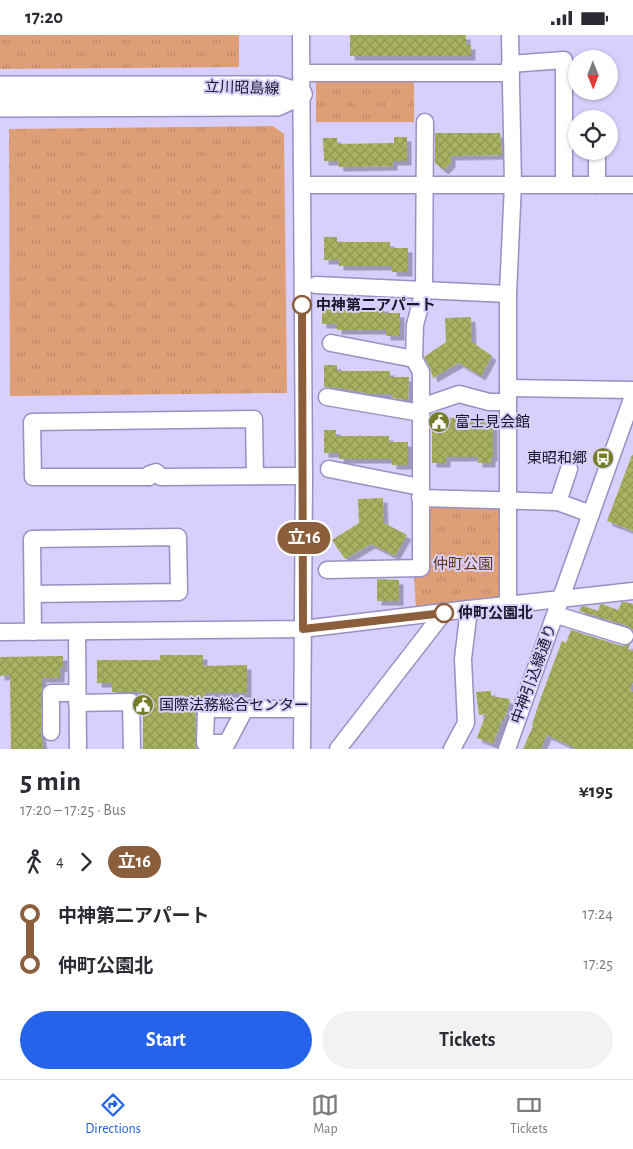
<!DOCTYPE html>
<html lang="en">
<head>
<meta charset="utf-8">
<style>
	body { margin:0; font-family:"Alegreya Sans","Noto Sans JP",sans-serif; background:#f2f2f3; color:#2b2b33; height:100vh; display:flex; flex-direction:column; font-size:19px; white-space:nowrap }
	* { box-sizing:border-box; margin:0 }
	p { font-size:16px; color:#7c7c81 }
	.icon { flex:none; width:28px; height:28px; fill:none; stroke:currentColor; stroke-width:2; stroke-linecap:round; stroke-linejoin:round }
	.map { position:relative; height:714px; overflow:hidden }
	.panel { display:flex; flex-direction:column; background:#fff; flex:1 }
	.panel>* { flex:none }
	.badge { padding:0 10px; border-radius:16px; font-size:18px; line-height:32px }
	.needle { width:32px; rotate:179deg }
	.buttons { position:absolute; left:568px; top:15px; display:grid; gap:10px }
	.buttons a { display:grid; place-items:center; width:50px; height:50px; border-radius:50%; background:#fff; box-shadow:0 1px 4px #0004; font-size:25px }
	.map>.badge { position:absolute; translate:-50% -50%; box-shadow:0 0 0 2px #fff }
	.legs { display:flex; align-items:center; gap:8px; height:55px; padding:0 20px; font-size:16px }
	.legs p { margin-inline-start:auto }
	.overview { display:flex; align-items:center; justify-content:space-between; height:85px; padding:0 20px }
	h1 { font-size:28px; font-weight:700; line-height:38px }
	.button { display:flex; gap:10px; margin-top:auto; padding:10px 20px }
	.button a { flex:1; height:58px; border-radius:30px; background:#2563eb; color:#fff; font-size:20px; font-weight:700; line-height:58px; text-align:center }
	.button a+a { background:#f2f2f3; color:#2b2b33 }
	ul { padding:0 20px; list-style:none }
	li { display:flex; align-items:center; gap:18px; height:50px; font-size:19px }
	li i { display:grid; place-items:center; width:8px; height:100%; margin:0 6px; background:currentColor }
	li i::after { content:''; width:12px; height:12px; margin:-6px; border:4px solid; border-radius:50%; background:#fff }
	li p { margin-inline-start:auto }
	li:first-child i { background:linear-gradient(#0000 50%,currentColor 0) }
	li:last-child i { background:linear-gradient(currentColor 50%,#0000 0) }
	.status { display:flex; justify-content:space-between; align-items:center; height:35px; padding:0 25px; background:#fff; direction:ltr }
	.status svg { height:14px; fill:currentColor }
	.tabs { display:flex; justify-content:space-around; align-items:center; height:70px; border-top:1px solid #e1e1e2; background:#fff; font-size:14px; color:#7c7c81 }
	.tabs a { display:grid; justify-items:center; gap:2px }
	.tabs .active { color:#2563eb }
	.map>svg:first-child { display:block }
</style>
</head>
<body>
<div class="status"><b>17:20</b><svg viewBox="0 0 49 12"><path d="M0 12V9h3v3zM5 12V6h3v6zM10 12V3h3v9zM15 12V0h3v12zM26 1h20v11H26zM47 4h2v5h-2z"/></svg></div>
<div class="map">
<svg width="633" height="714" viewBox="0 0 633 714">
	<defs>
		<pattern id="grass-tufts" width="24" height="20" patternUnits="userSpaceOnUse" patternTransform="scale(1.25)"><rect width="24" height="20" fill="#de9f76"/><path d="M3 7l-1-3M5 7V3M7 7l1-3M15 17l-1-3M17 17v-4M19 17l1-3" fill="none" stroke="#be8866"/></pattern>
		<pattern id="building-cross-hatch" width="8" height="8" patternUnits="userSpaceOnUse" patternTransform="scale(1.25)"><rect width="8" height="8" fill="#a8b160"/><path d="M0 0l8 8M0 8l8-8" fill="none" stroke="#909753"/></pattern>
		<filter id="shadow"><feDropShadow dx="4.5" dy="4.5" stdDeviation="0" flood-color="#0004"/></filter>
	</defs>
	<rect width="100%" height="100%" fill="#d8cffc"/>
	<g fill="url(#grass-tufts)">
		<path d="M0,0H239V32L0,34Z"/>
		<rect x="316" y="43" width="98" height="44"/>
		<path d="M273,91L284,99L287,358L10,361L9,94Z"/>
		<path d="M427,467H501L500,562L416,573L414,539Z"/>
	</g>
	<g fill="url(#building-cross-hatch)" filter="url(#shadow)">
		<path d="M350,0H466V10H471V21H350Z"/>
		<path d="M435,98H500L502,120L451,121V128L444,135L435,128Z"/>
		<path d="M394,102H407V126H393V131L339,132L338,126H324L323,103H337V109L394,108Z"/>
		<path d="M324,202H337V207H390V213H408V237H392V231H339V225H324Z"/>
		<path d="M322,266H335V272H384V278H400V301H386V295H337V289H322Z"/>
		<path d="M471,282L472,307L492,321L481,341L459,328L433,343L430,333L424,322L446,307L445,283Z"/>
		<path d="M324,330H337V336H390V342H409L408,365L393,363L392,359H371L339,353L324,352Z"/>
		<path d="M456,379H470V383H493V422H491V428H478V422H446V428H432V383H455Z"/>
		<path d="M324,395H336V401H389V407H408V430H392V424H339V418H324Z"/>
		<path d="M632,420H633V496L607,486Z"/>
		<path d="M383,463L384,488L407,500L395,521L371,509L345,524L332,505L359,488L358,464Z"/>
		<path d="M377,544L399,545V566H377Z"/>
		<path d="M622,567H626L633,569V595L628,591L579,576L581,572L584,571L598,576L600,570L602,569L618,575Z"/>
		<path d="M571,595L622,611L630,609L628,614L633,616V647L630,655L633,657V714H577L547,700L541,714H523L533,691L532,690L540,665L562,606L566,608Z"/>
		<path d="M160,620H203V631L247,630V658H205V664L195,667L196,714H143V657H112V648H97V625H160Z"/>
		<path d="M63,621V632L60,633V643H42L41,697L43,714H11L10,640L0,641V622Z"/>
		<path d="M491,656V661L510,664L506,680H505L504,685H502L493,709L477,703L486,679L479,680L476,657Z"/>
	</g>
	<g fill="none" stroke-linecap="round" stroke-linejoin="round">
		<g stroke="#9a8fc4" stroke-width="19">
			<g id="minor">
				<path d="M301,0L304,441L302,714"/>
				<path d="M510,29L564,25V149"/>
				<path d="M301,38H511"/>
				<path d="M302,150H633"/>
				<path d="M597,150V116"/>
				<path d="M316,250L508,259"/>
				<path d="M331,308L414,324"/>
				<path d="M508,353L633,355"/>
				<path d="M327,362L421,378"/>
				<path d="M421,372L459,359L489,367H508"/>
				<path d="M329,434L420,452"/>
				<path d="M149,442H33L32,387L254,384L255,441"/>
				<path d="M149,442L150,439L156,437L161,442L304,441"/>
				<path d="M420,463L558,467L591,479"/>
				<path d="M558,467L569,434"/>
				<path d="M327,535L421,533V337L414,324L415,290L424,255L425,87"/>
				<path d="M33,559L179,557L178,502L32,504L33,597"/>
				<path d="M508,570V259L513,149L510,0"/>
				<path d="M563,582L625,601"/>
				<path d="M0,597L303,594L469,574L633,556"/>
				<path d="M77,597L78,714"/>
				<path d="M77,668L131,667L132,714"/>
				<path d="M245,674L227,708H205L206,674H301"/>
				<path d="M51,697V658H77"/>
				<path d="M338,714L444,577"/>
				<path d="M452,714L466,688L463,624L469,574"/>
				<path d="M507,714L633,361"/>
			</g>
		</g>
		<g stroke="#9a8fc4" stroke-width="24">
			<g id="major">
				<path d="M0,52H277L301,59"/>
				<path d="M0,71L277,70L301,59"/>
			</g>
		</g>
		<use href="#minor" stroke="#fff" stroke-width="16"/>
		<use href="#major" stroke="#fff" stroke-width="21"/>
	</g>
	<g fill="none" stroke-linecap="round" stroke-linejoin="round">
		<g stroke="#fff" stroke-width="11">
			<path id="line-1" d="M302,270L303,594L444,578"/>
		</g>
		<use href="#line-1" stroke="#8b5e3c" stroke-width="8"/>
	</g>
	<defs>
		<g id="civic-disc" transform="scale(1.125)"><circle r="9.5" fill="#767d28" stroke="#d8cffc"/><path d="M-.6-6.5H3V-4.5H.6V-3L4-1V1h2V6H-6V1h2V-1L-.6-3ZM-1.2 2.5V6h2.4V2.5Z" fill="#fff"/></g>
		<g id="bus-disc" transform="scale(1.125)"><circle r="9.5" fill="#767d28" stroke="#d8cffc"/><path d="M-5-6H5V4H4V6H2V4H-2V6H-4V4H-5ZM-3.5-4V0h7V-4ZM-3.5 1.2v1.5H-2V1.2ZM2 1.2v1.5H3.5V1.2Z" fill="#fff"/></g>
	</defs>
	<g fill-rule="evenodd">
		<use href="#civic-disc" x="439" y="387"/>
		<use href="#bus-disc" x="603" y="423"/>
		<use href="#civic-disc" x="143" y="670"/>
	</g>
	<g fill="#fff" stroke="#8b5e3c" stroke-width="2.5">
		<circle cx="302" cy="270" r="9"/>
		<circle cx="444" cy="578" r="9"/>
	</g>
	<g text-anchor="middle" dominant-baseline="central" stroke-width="4" stroke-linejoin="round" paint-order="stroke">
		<g font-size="15" fill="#1a1529" stroke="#d8cffc">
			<text transform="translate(242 53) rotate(2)">立川昭島線</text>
			<text transform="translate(534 639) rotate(-70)">中神引込線通り</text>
		</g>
		<g font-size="15" font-weight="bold" fill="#1a1529" stroke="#d8cffc" text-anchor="start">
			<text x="316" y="270">中神第二アパート</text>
			<text x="458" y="578">仲町公園北</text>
		</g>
		<g font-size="15" fill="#1a1529" stroke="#d8cffc" text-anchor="start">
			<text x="455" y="387">富士見会館</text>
			<text x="587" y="423" text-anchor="end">東昭和郷</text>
			<text x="159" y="670">国際法務総合センター</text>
		</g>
		<g font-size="15" fill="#61330f" stroke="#d8cffc">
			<text x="463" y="529">仲町公園</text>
		</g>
	</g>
</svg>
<div class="buttons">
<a><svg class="needle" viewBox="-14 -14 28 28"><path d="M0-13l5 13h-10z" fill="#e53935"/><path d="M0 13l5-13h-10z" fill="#7c7c81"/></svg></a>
<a><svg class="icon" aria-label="locate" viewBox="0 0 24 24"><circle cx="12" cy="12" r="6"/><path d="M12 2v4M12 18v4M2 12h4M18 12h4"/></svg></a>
</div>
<b class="badge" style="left:304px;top:503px;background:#8b5e3c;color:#fff">立16</b>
</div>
<section class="panel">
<div class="overview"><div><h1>5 min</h1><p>17:20 – 17:25 · Bus</p></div><b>¥195</b></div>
<div class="legs"><svg class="icon" aria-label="walk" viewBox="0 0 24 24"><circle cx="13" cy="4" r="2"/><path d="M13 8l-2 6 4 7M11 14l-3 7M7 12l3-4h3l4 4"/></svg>4<svg class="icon" aria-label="forward" viewBox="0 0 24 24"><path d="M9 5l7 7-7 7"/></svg><b class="badge" style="background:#8b5e3c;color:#fff">立16</b></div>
<ul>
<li><i style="color:#8b5e3c"></i><b>中神第二アパート</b><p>17:24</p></li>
<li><i style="color:#8b5e3c"></i><b>仲町公園北</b><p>17:25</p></li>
</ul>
<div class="button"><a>Start</a><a>Tickets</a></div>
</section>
<nav class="tabs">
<a class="active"><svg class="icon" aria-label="directions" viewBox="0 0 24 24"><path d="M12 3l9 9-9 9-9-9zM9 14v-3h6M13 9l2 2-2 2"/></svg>Directions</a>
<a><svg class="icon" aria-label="map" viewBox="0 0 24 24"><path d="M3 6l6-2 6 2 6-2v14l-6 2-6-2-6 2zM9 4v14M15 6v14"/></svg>Map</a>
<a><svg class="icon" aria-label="tickets" viewBox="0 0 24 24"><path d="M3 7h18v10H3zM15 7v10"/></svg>Tickets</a>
</nav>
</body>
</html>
